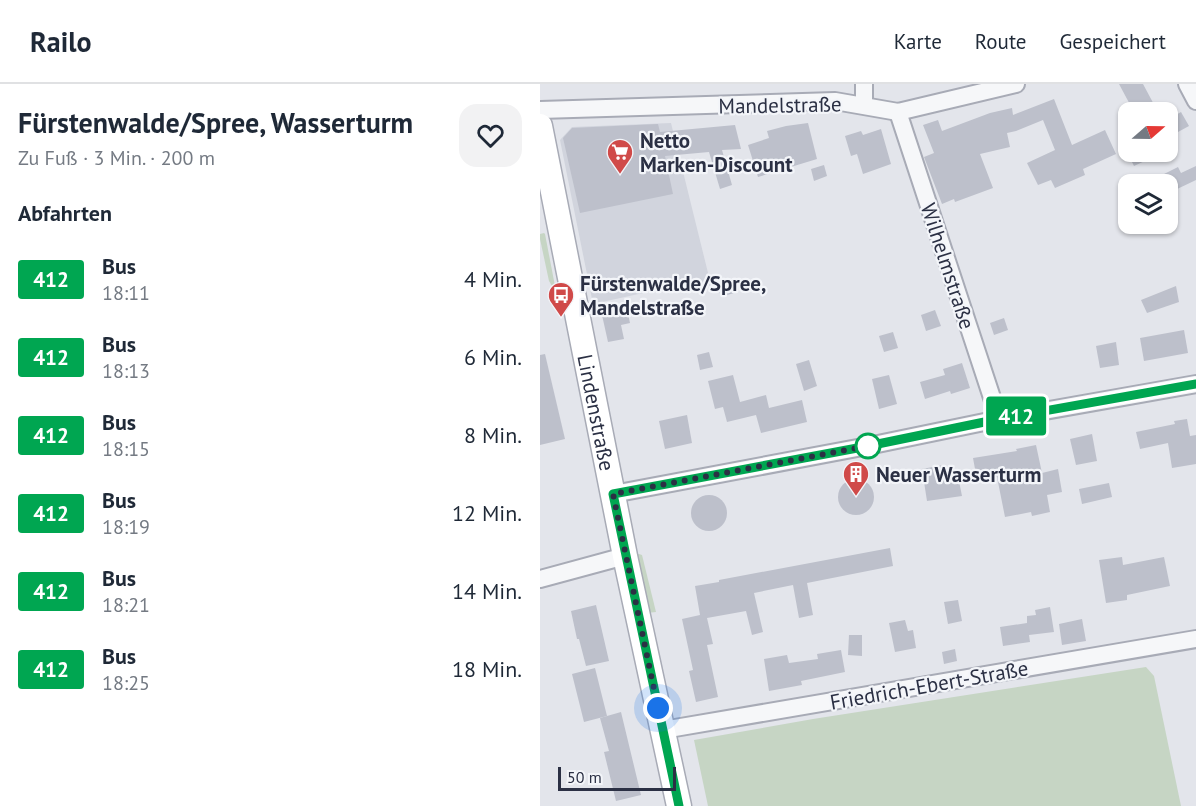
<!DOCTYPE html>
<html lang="de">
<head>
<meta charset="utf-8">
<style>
	body { margin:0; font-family:"PT Sans",sans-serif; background:#f2f2f3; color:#1f2937; height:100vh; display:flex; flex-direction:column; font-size:22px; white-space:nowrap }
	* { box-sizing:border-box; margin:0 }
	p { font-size:20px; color:#747a83 }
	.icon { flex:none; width:33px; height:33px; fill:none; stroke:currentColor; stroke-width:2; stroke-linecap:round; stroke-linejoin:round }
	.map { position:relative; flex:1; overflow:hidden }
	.drawer { display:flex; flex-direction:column; background:#fff; width:540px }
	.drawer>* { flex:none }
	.badge { padding:0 12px; border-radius:4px; font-size:21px; line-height:39px }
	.needle { width:39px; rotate:70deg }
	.buttons { position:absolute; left:578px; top:18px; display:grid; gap:12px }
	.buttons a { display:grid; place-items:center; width:60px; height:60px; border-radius:12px; background:#fff; box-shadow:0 2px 4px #0004; font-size:30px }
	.scale { position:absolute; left:18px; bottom:15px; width:118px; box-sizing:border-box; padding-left:6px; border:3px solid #2b3044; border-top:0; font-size:16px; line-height:21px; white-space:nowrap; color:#2b3044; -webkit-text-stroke:4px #f3f5f9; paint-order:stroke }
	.you { position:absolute; width:30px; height:30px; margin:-15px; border:4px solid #fff; border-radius:50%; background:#1a73e8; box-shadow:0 0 0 9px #1a73e833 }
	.map>.badge { position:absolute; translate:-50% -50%; box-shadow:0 0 0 3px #fff }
	h2 { padding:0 18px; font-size:22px; line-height:54px }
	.round { display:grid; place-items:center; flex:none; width:63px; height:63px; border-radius:18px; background:#f2f2f3 }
	.overview { display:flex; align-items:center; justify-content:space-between; height:102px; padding:0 18px }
	h1 { font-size:28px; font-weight:600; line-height:45px }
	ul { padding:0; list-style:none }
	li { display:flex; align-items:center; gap:18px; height:78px; padding:0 18px }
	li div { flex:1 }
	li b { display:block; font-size:22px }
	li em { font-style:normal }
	li .badge { min-width:66px; font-weight:700; text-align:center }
	header { display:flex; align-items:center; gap:36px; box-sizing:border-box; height:84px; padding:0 30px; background:#fff; border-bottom:2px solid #e0e1e3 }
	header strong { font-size:28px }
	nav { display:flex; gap:33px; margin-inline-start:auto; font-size:21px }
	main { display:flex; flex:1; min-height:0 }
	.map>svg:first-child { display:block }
</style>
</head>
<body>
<header>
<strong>Railo</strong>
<nav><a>Karte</a><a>Route</a><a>Gespeichert</a></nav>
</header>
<main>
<section class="drawer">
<div class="overview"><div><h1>Fürstenwalde/Spree, Wasserturm</h1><p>Zu Fuß · 3 Min. · 200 m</p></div><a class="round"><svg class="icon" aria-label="heart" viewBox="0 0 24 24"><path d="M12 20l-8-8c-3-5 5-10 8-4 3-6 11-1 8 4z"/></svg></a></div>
<h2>Abfahrten</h2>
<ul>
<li><span class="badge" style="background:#00a651;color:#fff">412</span><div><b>Bus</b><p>18:11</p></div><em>4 Min.</em></li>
<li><span class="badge" style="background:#00a651;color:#fff">412</span><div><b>Bus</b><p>18:13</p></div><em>6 Min.</em></li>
<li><span class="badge" style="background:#00a651;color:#fff">412</span><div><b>Bus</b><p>18:15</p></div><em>8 Min.</em></li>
<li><span class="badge" style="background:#00a651;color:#fff">412</span><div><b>Bus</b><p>18:19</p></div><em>12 Min.</em></li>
<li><span class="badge" style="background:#00a651;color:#fff">412</span><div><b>Bus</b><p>18:21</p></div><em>14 Min.</em></li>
<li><span class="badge" style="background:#00a651;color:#fff">412</span><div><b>Bus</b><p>18:25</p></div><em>18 Min.</em></li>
</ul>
</section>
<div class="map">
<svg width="656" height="722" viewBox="0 0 656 722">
	<rect width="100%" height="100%" fill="#e3e5eb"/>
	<path fill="#d1d4dd" d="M131,39L171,201L146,207L144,200L53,220L20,56L32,43Z"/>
	<g fill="#c6d5c4">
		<path d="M4,149L5,150L15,202H12L9,197L0,155V150Z"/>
		<path d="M99,470L102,471L116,528L107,529L95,471Z"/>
		<path d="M606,583L614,592L641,722H168L154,656L273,635Z"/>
	</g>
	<g fill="#bdc0cb">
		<path d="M579,0H603L618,28H605L602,24L594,28Z"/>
		<path d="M514,15L532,61L565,46L576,70L543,85L545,91L515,104L511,96L498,101L487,79L515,66L503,36L476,47L467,49L470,63L440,70L453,104L415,118L414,115L402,120L384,73L394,69L383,41L398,36L402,47L450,29L472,24L473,31Z"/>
		<path d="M641,28L649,42L627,54V36Z"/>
		<path d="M268,39L277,75L218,93L208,61L229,54L227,47L246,42Z"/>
		<path d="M118,40L120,48L195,41L201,65L182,66L192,101L180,105L169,68L125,72L133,110L40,129L23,54L32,44Z"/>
		<path d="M341,45L351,80L323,90L317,70L311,72L305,52L321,47L323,51Z"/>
		<path d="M587,68H624L594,82Z"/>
		<path d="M284,81L287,92L274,97L271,85Z"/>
		<path d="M656,82V96L633,107L624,90L638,83L641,89Z"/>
		<path d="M190,196L194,209L181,213L177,200Z"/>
		<path d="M636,202L639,218L607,229L601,216Z"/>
		<path d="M87,225L90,239L81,241L84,255L68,258L62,231Z"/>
		<path d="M395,226L401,242L386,247L381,231Z"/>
		<path d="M464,234L468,246L454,251L450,239Z"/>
		<path d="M644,246L648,269L604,277L600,254Z"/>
		<path d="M353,248L358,264L344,268L339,252Z"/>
		<path d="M576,258L579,281L560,284L556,262Z"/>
		<path d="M169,268L173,283L160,286L157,271Z"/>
		<path d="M5,270L25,355L0,361V271Z"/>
		<path d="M269,276L277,302L264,307L256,280Z"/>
		<path d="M422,279L430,304L411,310L410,307L385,315L380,298L405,291L403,285Z"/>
		<path d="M193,291L200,318L226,311L229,324L262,316L267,338L221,349L216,331L187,338L183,323L175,325L168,297Z"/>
		<path d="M349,291L357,320L339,325L332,295Z"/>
		<path d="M147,331L152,359L125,365L119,337Z"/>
		<path d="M647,335L650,352L656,351V380L632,384L628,359L600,365L596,348L635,340L634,337Z"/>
		<path d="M552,350L557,377L536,381L530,355Z"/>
		<path d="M496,361L502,389L518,385L522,408L507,411L510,428L492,432L491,428L465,433L457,393L437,396L433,374L477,367L476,365Z"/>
		<path d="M403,381L406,399L419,397L422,412L387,417L382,385Z"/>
		<circle cx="316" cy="413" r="18"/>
		<path d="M569,399L572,413L542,420L539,405Z"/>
		<circle cx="169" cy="429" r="18"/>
		<path d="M350,464L353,482L267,499L273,531L259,534L253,501L214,509L223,548L212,551L206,527L167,534L173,560L167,561L178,613L156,618L149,587L153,586L142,535L160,531L155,502L179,498V496Z"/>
		<path d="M582,473L583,481L624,473L630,502L587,511V516L566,519L559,476Z"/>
		<path d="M418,516L422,537L408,540L404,518Z"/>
		<path d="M56,521L69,577L46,582L39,555H37L31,527Z"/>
		<path d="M510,523L514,548L489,551L490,558L463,562L460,543L487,539V532L496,531L495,526Z"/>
		<path d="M542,535L546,557L522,561L519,540Z"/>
		<path d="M365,536L368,547L373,546L376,564L355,568L349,539Z"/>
		<path d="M309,551H322V572L308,571Z"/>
		<path d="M415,565L417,577L404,580L402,568Z"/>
		<path d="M301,566L305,588L261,597L262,601L229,607L224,575L247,571L249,579L278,575L277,570Z"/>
		<path d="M55,584L67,632L44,638L32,590Z"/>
		<path d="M81,628L101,711L76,717L64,668L69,667L60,634Z"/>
	</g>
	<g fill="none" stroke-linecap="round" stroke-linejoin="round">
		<g stroke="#a8abb6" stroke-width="20">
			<g id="street">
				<path d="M647,0L656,17"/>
				<path d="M324,21V0"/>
				<path d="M0,26L295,17L358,28L476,0"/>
				<path d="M358,28L459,335"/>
				<path d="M73,410L328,362L459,335L656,300"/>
				<path d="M0,495L85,472"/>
				<path d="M123,646L656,555"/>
			</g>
		</g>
		<g stroke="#a8abb6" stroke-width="27">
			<g id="secondary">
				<path id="s1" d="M0,42L85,472L139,722"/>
			</g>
		</g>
		<use href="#street" stroke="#f6f7f9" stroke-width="16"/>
		<use href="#secondary" stroke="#fff" stroke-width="24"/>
	</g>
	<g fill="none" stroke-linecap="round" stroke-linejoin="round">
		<g stroke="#fff" stroke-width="14">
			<path id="line" d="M139,722L73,410L328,362L459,335L656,300"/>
		</g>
		<use href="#line" stroke="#00a651" stroke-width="9"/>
		<path stroke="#2b3044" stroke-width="6" stroke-dasharray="0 10.8" d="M118,624L73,410L328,362"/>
	</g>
	<defs>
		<g id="supermarket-pin" transform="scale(1.35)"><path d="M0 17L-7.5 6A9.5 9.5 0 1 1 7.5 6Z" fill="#d04a49" stroke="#f3f5f9"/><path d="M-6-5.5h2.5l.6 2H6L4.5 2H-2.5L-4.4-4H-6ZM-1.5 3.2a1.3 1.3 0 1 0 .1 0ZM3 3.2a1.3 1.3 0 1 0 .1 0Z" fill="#fff"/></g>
		<g id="bus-pin" transform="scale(1.35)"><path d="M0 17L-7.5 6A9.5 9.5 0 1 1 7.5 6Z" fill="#d04a49" stroke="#f3f5f9"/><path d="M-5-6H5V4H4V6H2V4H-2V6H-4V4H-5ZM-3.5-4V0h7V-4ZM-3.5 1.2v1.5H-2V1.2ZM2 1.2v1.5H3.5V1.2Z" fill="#fff"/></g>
		<g id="building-pin" transform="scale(1.35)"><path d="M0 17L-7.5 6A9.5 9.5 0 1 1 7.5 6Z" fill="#d04a49" stroke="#f3f5f9"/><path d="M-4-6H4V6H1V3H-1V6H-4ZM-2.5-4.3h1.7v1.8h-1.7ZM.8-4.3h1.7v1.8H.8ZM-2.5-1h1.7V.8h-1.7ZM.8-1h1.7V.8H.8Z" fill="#fff"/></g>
	</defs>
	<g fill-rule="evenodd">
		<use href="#supermarket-pin" x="80" y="68"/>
		<use href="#bus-pin" x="21" y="211"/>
		<use href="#building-pin" x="316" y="390"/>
	</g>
	<circle fill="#fff" stroke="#00a651" stroke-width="3" cx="328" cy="362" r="12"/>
	<g text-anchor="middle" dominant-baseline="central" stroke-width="4.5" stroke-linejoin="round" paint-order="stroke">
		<g font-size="21" fill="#2b3044" stroke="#f3f5f9">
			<text transform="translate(240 21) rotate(-1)">Mandelstraße</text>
			<text transform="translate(408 182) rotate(72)">Wilhelmstraße</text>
			<text stroke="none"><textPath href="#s1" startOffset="292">Lindenstraße</textPath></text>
			<text transform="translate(389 601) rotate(-10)">Friedrich-Ebert-Straße</text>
		</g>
		<g font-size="21" font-weight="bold" fill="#2b3044" stroke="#f3f5f9" text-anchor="start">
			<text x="100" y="56">Netto<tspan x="100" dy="24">Marken-Discount</tspan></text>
			<text x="40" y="199">Fürstenwalde/Spree,<tspan x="40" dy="24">Mandelstraße</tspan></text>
			<text x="336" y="390">Neuer Wasserturm</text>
		</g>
	</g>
</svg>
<div class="buttons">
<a><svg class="needle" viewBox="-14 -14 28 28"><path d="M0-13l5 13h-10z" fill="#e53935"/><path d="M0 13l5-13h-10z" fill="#747a83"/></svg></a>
<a><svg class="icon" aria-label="layers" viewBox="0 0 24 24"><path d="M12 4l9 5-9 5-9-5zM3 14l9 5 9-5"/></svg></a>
</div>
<div class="scale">50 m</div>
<div class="you" style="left:118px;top:624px"></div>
<b class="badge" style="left:476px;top:332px;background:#00a651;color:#fff">412</b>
</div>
</main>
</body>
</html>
